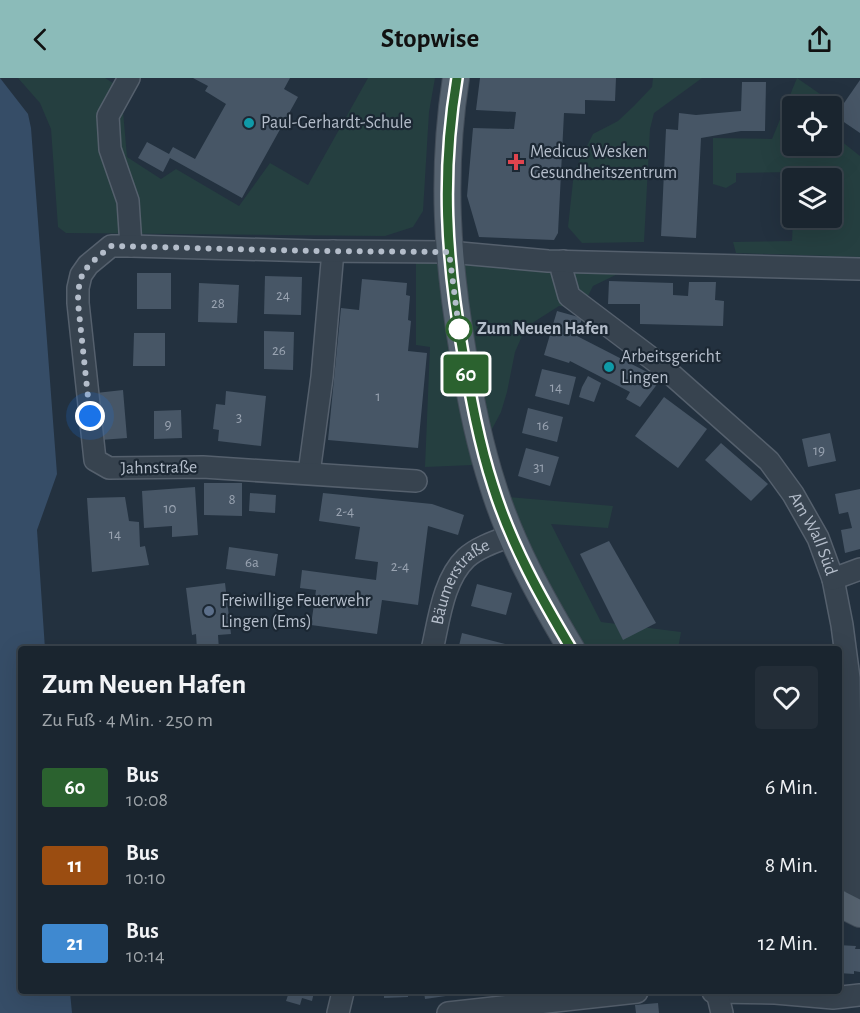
<!DOCTYPE html>
<html lang="de">
<head>
<meta charset="utf-8">
<style>
	body { margin:0; font-family:"Alegreya Sans",sans-serif; background:#232d37; color:#f1f3f6; height:100vh; display:flex; flex-direction:column; font-size:22px; white-space:nowrap }
	* { box-sizing:border-box; margin:0 }
	p { font-size:20px; color:#9fa5aa }
	.icon { flex:none; width:33px; height:33px; fill:none; stroke:currentColor; stroke-width:2; stroke-linecap:round; stroke-linejoin:round }
	.map { position:relative; flex:1; overflow:hidden }
	.side { position:absolute; left:18px; top:568px; width:824px; height:348px; display:flex; flex-direction:column; background:#1a252f; border-radius:6px; box-shadow:0 6px 24px #0002,0 0 0 2px #38424b }
	.side>* { flex:none }
	.badge { padding:0 12px; border-radius:4px; font-size:21px; line-height:39px }
	.tools { position:absolute; left:782px; top:18px; display:grid; gap:12px }
	.tools a { display:grid; place-items:center; width:60px; height:60px; border-radius:6px; background:#1a252f; box-shadow:0 6px 24px #0002,0 0 0 2px #38424b; font-size:30px }
	.you { position:absolute; width:30px; height:30px; margin:-15px; border:4px solid #fff; border-radius:50%; background:#1a73e8; box-shadow:0 0 0 9px #1a73e833 }
	.map>.badge { position:absolute; translate:-50% -50%; box-shadow:0 0 0 3px #fff }
	.round { display:grid; place-items:center; flex:none; width:63px; height:63px; border-radius:6px; background:#232d37 }
	.overview { display:flex; align-items:center; justify-content:space-between; height:102px; padding:0 24px }
	h1 { font-size:28px; font-weight:700; line-height:45px }
	ul { padding:0; list-style:none }
	li { display:flex; align-items:center; gap:18px; height:78px; padding:0 24px }
	li div { flex:1 }
	li b { display:block; font-size:22px }
	li em { font-style:normal }
	li .badge { min-width:66px; font-weight:700; text-align:center }
	header { display:flex; justify-content:space-between; align-items:center; height:78px; padding:0 24px; background:#8bbbb9; color:#111; font-size:27px; font-weight:700 }
	.map>svg:first-child { display:block }
</style>
</head>
<body>
<header><svg class="icon" aria-label="back" viewBox="0 0 24 24"><path d="M15 5l-7 7 7 7"/></svg>Stopwise<svg class="icon" aria-label="share" viewBox="0 0 24 24"><path d="M12 15V3M7 8l5-5 5 5M5 13v7h14v-7"/></svg></header>
<div class="map">
<svg width="860" height="935" viewBox="0 0 860 935">
	<rect width="100%" height="100%" fill="#23313f"/>
	<g fill="#253f40">
		<path d="M18,0H105L121,10L127,79L161,101L176,91L239,128L270,85L308,107L368,0H435L429,34L423,133L413,149L385,158L66,155L58,149L51,51L40,25Z"/>
		<path d="M653,0H702L654,35L650,51L644,164L582,165L568,149L574,94L593,56L618,43L634,28L652,9Z"/>
		<path d="M797,0L836,27L831,36V28H792V68H831V55L860,78V179L736,175L733,164L792,163L793,140H831V100H795L794,94L736,95V104L726,110L713,106V60L772,61Z"/>
		<path d="M416,181L632,189L593,208L582,230L559,228L526,249L515,274L507,314L501,334L473,387L425,389L430,269L416,267Z"/>
		<path d="M497,418L613,428L608,450L551,446L601,544L681,554L678,571H572Z"/>
	</g>
	<path fill="#364d67" d="M0,0L28,36L31,50L57,396L37,452L45,571L21,572V914H70L72,935H0Z"/>
	<g fill="#475666">
		<path d="M193,0H290L284,11L298,19L242,120L170,80L163,94L138,80L147,64L169,76L173,69L195,81L226,26L205,13L208,8Z"/>
		<path d="M480,0H616L615,23L585,22V36L564,35L558,155L554,162L479,159L467,118L473,50L514,51L516,34L476,32Z"/>
		<path d="M860,2V55L835,38Z"/>
		<path d="M742,4H766L765,53H741L701,60L696,160L661,158L666,51L678,52L679,35L696,37L741,33Z"/>
		<rect x="137" y="195" width="34" height="36"/>
		<path d="M265,198L302,199L301,237L264,236Z"/>
		<path d="M362,201L407,205L406,217L410,218L408,242L411,243L408,273L427,275L418,370L328,362L341,230L359,232Z"/>
		<path d="M609,203L673,205V217L688,218L689,204H716L715,222L724,223L723,248L640,246V226H608Z"/>
		<path d="M199,205L239,207L237,245L198,244Z"/>
		<path d="M557,233L582,240L577,258L649,295L647,299L658,305L640,329L626,321L630,314L570,283L569,285L544,277Z"/>
		<path d="M264,253L294,254L293,292L264,291Z"/>
		<path d="M134,255H165V288H133Z"/>
		<path d="M542,291L576,299L569,327L535,318Z"/>
		<path d="M588,298L601,305L594,324L579,319L582,309Z"/>
		<path d="M123,312L127,360L100,362L96,315Z"/>
		<path d="M226,313L266,318L261,368L218,363L219,352L213,351L216,326L225,327Z"/>
		<path d="M664,319L707,351L678,390L635,358Z"/>
		<path d="M528,330L563,339L557,364L522,355Z"/>
		<path d="M181,332L182,360L154,361V333Z"/>
		<path d="M830,355L836,383L808,389L802,361Z"/>
		<path d="M721,365L768,406L751,423L705,382Z"/>
		<path d="M526,370L559,379L550,408L518,398Z"/>
		<path d="M204,405H242V438L204,437Z"/>
		<path d="M195,409L198,457L172,459V448L144,450L142,413Z"/>
		<path d="M860,411V471L845,475L841,452L852,450L848,434L839,436L835,416Z"/>
		<path d="M250,415L276,417L275,435L249,433Z"/>
		<path d="M323,415L432,426L464,437L458,457L428,448L418,527L382,522L377,556L311,547L316,512L300,510L302,492L376,502L378,484L355,481L360,449L319,443Z"/>
		<path d="M125,419L129,443L139,444L140,469L145,468L149,487L92,494L87,420Z"/>
		<path d="M609,463L656,545L623,562L580,476Z"/>
		<path d="M229,469L278,476L275,498L226,491Z"/>
		<path d="M225,505L231,556L218,557L219,572H197L196,556L192,557L186,510Z"/>
		<path d="M477,506L512,515L506,537L471,528Z"/>
		<path d="M462,555L525,571V572H458Z"/>
		<path d="M838,867L856,868L855,871H860V894L854,893V896L838,895Z"/>
		<path d="M281,914H314L312,923L302,920L300,927L286,923L288,917L281,916Z"/>
		<path d="M384,914H408V919L384,920Z"/>
		<path d="M424,914H452L453,917L425,921Z"/>
		<path d="M658,925L659,935H636L635,927Z"/>
	</g>
	<g fill="none" stroke-linecap="round" stroke-linejoin="round">
		<g stroke="#55606d" stroke-width="24">
			<g id="minor">
				<path d="M129,0L108,38L110,71L128,123L131,168"/>
				<path id="s1" d="M563,183L562,193L569,218L663,289L769,383L793,416L818,460L833,501L842,547L849,600L852,832"/>
				<path d="M309,395L322,299L333,173"/>
				<path d="M416,403L203,389L109,390L95,382L78,225V210L81,197L88,187L111,168H131L314,173L449,174L548,183L860,191"/>
				<path d="M833,501L860,491"/>
				<path id="s2" d="M432,572C439,542 443,502 466,480C478,469 497,463 513,457"/>
				<path d="M713,914L775,915L833,920L860,917"/>
				<path d="M717,914L722,935"/>
				<path d="M338,935L343,914"/>
				<path d="M448,935L637,914"/>
			</g>
		</g>
		<g stroke="#414c58" stroke-width="28">
			<g id="major">
				<path d="M456,0C441,95 447,181 463,275C470,320 479,365 493,408C511,466 541,520 572,572"/>
				<path d="M838,825L860,836"/>
			</g>
		</g>
		<use href="#minor" stroke="#37434f" stroke-width="21"/>
		<use href="#major" stroke="#55626f" stroke-width="26"/>
	</g>
	<g fill="none" stroke-linecap="round" stroke-linejoin="round">
		<g stroke="#fff" stroke-width="14">
			<path id="line" d="M457,0C441,95 446,181 463,275C471,320 479,365 493,408C511,466 541,520 572,572"/>
		</g>
		<use href="#line" stroke="#2b622f" stroke-width="9"/>
		<path stroke="#b4bdca" stroke-width="6" stroke-dasharray="0 10.8" d="M90,338L78,225C78,191 87,189 111,168L314,173L449,174L459,251"/>
	</g>
	<g fill="#0f9aa8" stroke="#1c2834" stroke-width="2">
		<circle cx="249" cy="45" r="6"/>
		<circle cx="609" cy="289" r="6"/>
	</g>
	<path fill="#e0444e" stroke="#1c2834" stroke-width="2" d="M513 75h6v6h6v6h-6v6h-6v-6h-6v-6h6z"/>
	<circle fill="#fff" stroke="#2b622f" stroke-width="3" cx="459" cy="251" r="12"/>
	<circle fill="#5c6f8a" stroke="#1c2834" stroke-width="2" cx="209" cy="533" r="6"/>
	<g text-anchor="middle" dominant-baseline="central" stroke-width="4.5" stroke-linejoin="round" paint-order="stroke">
		<g font-size="15" fill="#99a3b1">
			<text x="283" y="217">24</text>
			<text x="218" y="225">28</text>
			<text x="279" y="272">26</text>
			<text x="556" y="309">14</text>
			<text x="378" y="318">1</text>
			<text x="239" y="339">3</text>
			<text x="168" y="346">9</text>
			<text x="543" y="347">16</text>
			<text x="819" y="372">19</text>
			<text x="539" y="389">31</text>
			<text x="232" y="421">8</text>
			<text x="170" y="430">10</text>
			<text x="345" y="433">2-4</text>
			<text x="115" y="456">14</text>
			<text x="252" y="484">6a</text>
			<text x="400" y="488">2-4</text>
		</g>
		<g font-size="18" fill="#b4bdca" stroke="#1c2834" text-anchor="start">
			<text x="261" y="45">Paul-Gerhardt-Schule</text>
			<text x="530" y="74">Medicus Wesken<tspan x="530" dy="21">Gesundheitszentrum</tspan></text>
			<text x="621" y="279">Arbeitsgericht<tspan x="621" dy="21">Lingen</tspan></text>
			<text x="221" y="523">Freiwillige Feuerwehr<tspan x="221" dy="21">Lingen (Ems)</tspan></text>
		</g>
		<g font-size="18" font-weight="bold" fill="#b4bdca" stroke="#1c2834" text-anchor="start">
			<text x="477" y="251">Zum Neuen Hafen</text>
		</g>
		<g font-size="18" fill="#b4bdca" stroke="#1c2834">
			<text transform="translate(159 390) rotate(-1)">Jahnstraße</text>
			<text stroke="none"><textPath href="#s1" startOffset="381">Am Wall Süd</textPath></text>
			<text stroke="none"><textPath href="#s2" startOffset="76">Bäumerstraße</textPath></text>
		</g>
	</g>
</svg>
<div class="tools">
<a><svg class="icon" aria-label="locate" viewBox="0 0 24 24"><circle cx="12" cy="12" r="6"/><path d="M12 2v4M12 18v4M2 12h4M18 12h4"/></svg></a>
<a><svg class="icon" aria-label="layers" viewBox="0 0 24 24"><path d="M12 4l9 5-9 5-9-5zM3 14l9 5 9-5"/></svg></a>
</div>
<div class="you" style="left:90px;top:338px"></div>
<b class="badge" style="left:466px;top:296px;background:#2b622f;color:#fff">60</b>
<section class="side">
<div class="overview"><div><h1>Zum Neuen Hafen</h1><p>Zu Fuß · 4 Min. · 250 m</p></div><a class="round"><svg class="icon" aria-label="heart" viewBox="0 0 24 24"><path d="M12 20l-8-8c-3-5 5-10 8-4 3-6 11-1 8 4z"/></svg></a></div>
<ul>
<li><span class="badge" style="background:#2b622f;color:#fff">60</span><div><b>Bus</b><p>10:08</p></div><em>6 Min.</em></li>
<li><span class="badge" style="background:#9b4d11;color:#fff">11</span><div><b>Bus</b><p>10:10</p></div><em>8 Min.</em></li>
<li><span class="badge" style="background:#3f89d0;color:#fff">21</span><div><b>Bus</b><p>10:14</p></div><em>12 Min.</em></li>
</ul>
</section>
</div>
</body>
</html>
